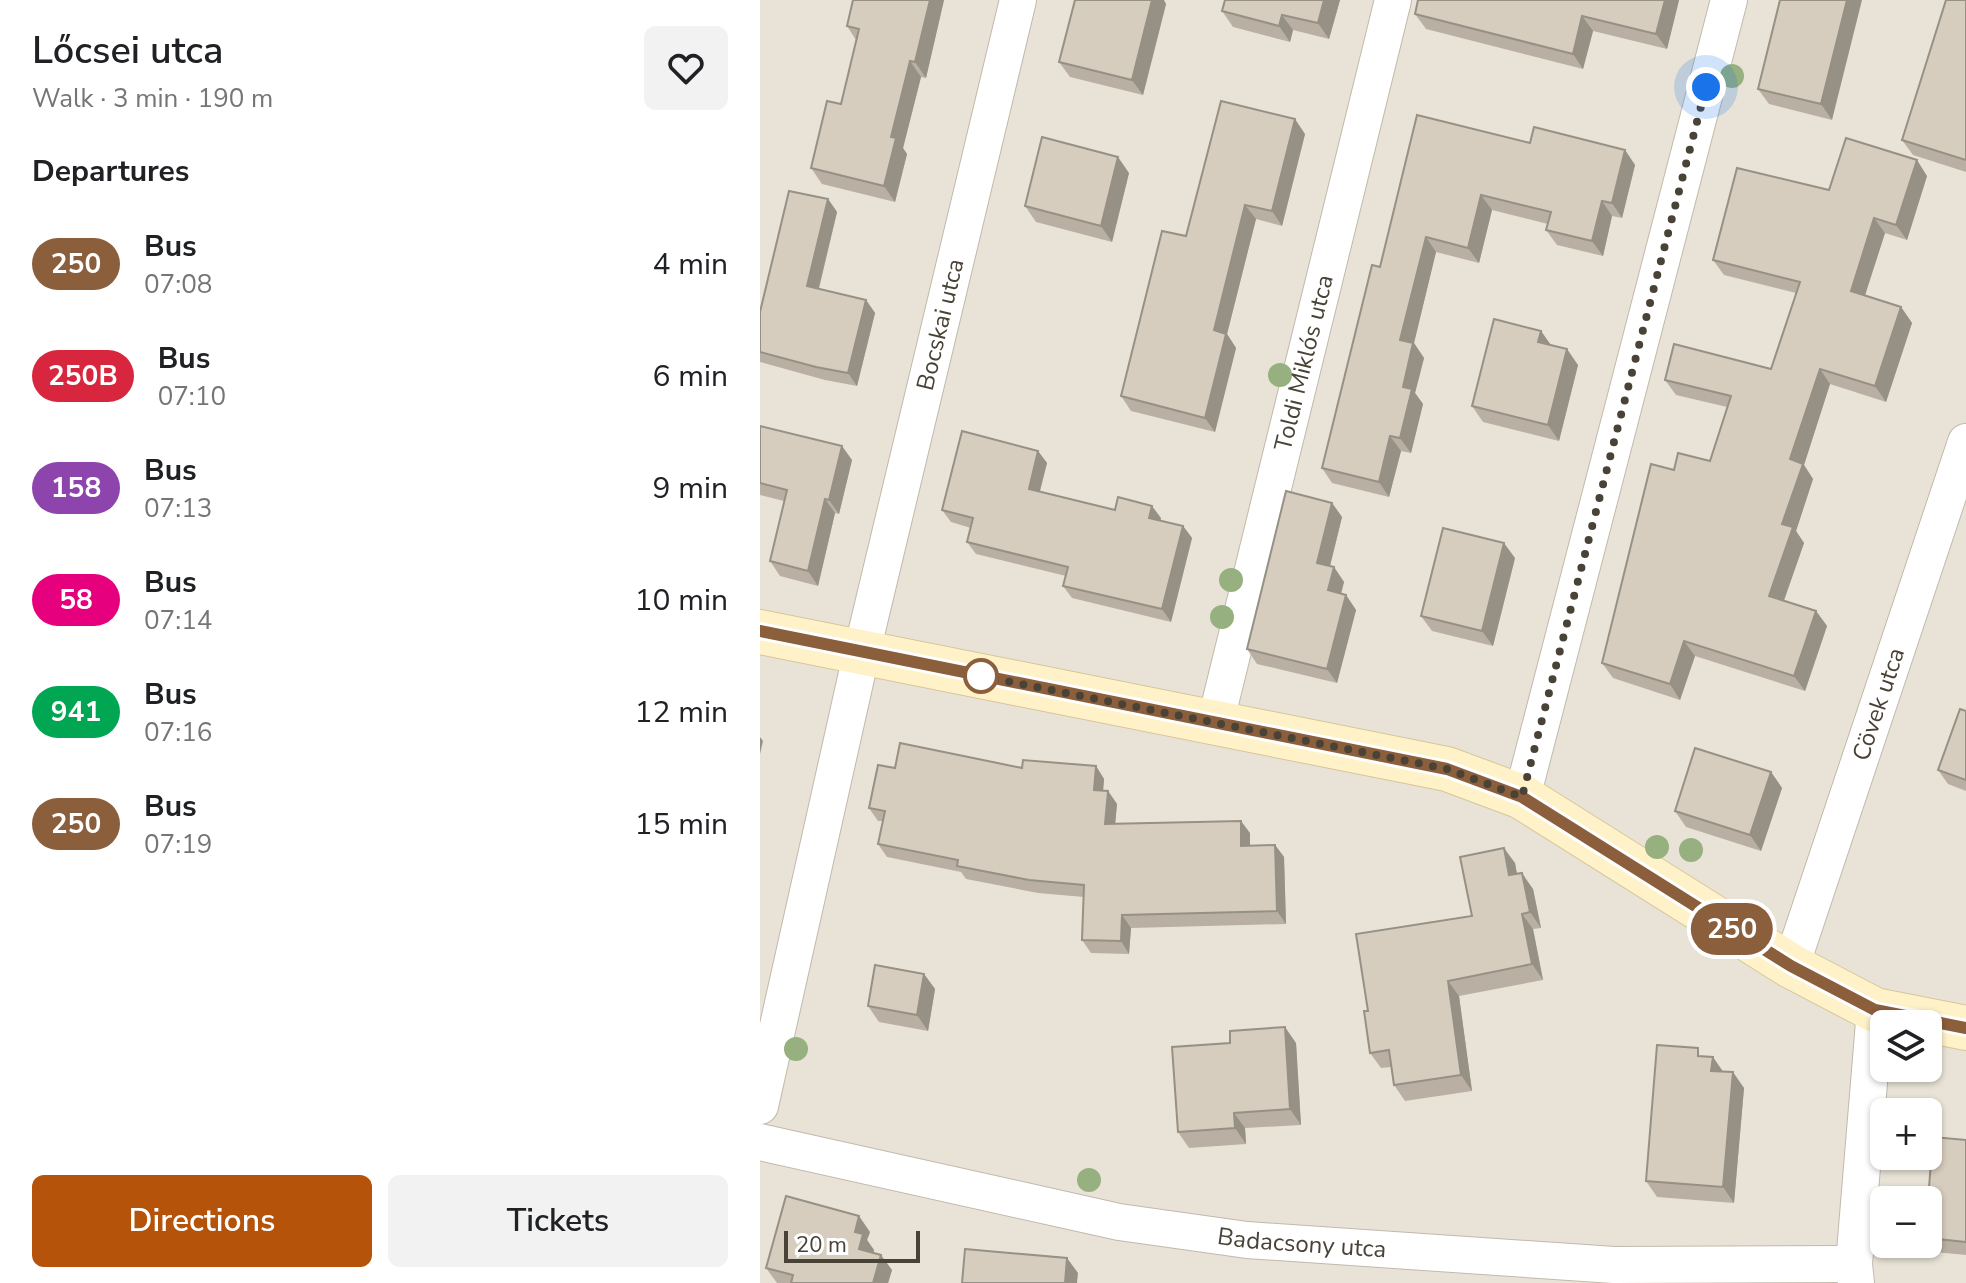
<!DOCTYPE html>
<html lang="en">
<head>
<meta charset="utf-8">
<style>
	body { margin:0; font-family:"Nunito Sans",sans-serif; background:#f2f2f2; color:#202124; height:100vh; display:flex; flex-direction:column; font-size:30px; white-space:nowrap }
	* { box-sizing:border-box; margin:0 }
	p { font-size:26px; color:#757577 }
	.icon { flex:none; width:44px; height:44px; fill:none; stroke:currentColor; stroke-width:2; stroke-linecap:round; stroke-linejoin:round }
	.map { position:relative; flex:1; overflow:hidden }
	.side { display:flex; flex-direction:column; background:#fff; width:760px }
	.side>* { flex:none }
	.badge { padding:0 16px; border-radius:26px; font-size:28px; line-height:52px }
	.tools { position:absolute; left:1110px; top:1010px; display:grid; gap:16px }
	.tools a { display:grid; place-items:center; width:72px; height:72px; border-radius:12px; background:#fff; box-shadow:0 2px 6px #0004; font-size:40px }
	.scale { position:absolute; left:24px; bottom:20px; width:136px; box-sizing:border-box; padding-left:8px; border:4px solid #494237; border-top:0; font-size:22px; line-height:28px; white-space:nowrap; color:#494237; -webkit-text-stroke:6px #fff; paint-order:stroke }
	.you { position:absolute; width:40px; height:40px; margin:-20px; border:6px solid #fff; border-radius:50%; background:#1a73e8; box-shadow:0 0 0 12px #1a73e833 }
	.map>.badge { position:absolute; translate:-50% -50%; box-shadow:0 0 0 4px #fff }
	h2 { padding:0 32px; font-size:30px; line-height:72px }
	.round { display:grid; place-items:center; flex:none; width:84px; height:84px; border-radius:12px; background:#f2f2f2 }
	.summary { display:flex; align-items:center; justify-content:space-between; height:136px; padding:0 32px }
	h1 { font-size:38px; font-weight:600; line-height:60px }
	.button { display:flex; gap:16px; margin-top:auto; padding:16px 32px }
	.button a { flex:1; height:92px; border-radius:12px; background:#b45309; color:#fff; font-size:32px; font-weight:600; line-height:92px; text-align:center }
	.button a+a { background:#f2f2f2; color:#202124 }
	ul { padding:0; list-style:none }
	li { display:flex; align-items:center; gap:24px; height:112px; padding:0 32px }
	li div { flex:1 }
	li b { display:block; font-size:30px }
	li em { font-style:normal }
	li .badge { min-width:88px; font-weight:700; text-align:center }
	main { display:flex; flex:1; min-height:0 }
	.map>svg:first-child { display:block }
</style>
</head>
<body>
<main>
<section class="side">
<div class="summary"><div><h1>Lőcsei utca</h1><p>Walk · 3 min · 190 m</p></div><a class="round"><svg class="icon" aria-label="heart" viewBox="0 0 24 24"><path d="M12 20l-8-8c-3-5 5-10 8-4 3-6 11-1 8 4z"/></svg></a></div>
<h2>Departures</h2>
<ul>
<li><span class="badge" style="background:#8b5e3c;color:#fff">250</span><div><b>Bus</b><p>07:08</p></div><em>4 min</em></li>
<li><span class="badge" style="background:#d7263d;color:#fff">250B</span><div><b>Bus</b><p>07:10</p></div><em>6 min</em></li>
<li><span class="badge" style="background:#8e44ad;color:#fff">158</span><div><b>Bus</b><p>07:13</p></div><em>9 min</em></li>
<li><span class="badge" style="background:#e6007e;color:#fff">58</span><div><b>Bus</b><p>07:14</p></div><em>10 min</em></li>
<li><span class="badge" style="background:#00a651;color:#fff">941</span><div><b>Bus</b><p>07:16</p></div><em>12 min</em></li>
<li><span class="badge" style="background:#8b5e3c;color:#fff">250</span><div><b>Bus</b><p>07:19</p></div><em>15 min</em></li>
</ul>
<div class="button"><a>Directions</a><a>Tickets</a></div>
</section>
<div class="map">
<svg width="1206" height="1283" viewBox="0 0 1206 1283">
	<rect width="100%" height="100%" fill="#f5f1e9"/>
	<path fill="#e9e3d7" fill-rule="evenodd" d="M0,0H1206V1283H0ZM1124,1024H1168V1068H1124ZM1124,1112H1168V1156H1124ZM1124,1200H1168V1244H1124Z"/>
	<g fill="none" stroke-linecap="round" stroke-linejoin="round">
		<g stroke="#c1b9ab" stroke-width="38">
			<g id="street">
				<path id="s1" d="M455,724L633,0"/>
				<path d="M762,797L969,0"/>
				<path id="s2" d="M1031,966L1206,442"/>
				<path id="s3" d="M0,1106L102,651L258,0"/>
				<path id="s4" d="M0,1142L359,1222L487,1240L854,1265L1094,1264"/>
				<path d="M1096,1283L1094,1264L1115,1010"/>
			</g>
		</g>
		<g stroke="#d6c698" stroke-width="46">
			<path id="secondary" d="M0,632L687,769L762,797L1031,966L1115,1010L1206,1028"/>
		</g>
		<use href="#street" stroke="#fff" stroke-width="36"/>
		<use href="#secondary" stroke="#fff2c8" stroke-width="44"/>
	</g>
	<g fill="#96b17f">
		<circle cx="972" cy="76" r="12"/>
		<circle cx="520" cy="375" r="12"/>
		<circle cx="471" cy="580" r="12"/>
		<circle cx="462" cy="617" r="12"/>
		<circle cx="897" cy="847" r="12"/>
		<circle cx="931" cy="850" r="12"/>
		<circle cx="36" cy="1049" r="12"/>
		<circle cx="329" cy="1180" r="12"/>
	</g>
	<g fill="#b9b0a3">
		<path d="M184,0L166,78L161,77L143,148L147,154L135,202L62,184L51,168L81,104L96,40L87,26Z"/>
		<path d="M465,0H580L569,39L533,30L530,42L473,27L462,11Z"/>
		<path d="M658,0H919L907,49L833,31L823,69L666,29L655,14Z"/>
		<path d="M1020,0L1072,120L1009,104L998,89Z"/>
		<path d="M1206,0V172L1153,155L1142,140Z"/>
		<path d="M406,4L383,95L310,77L299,62Z"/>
		<path d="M545,134L522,226L496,219L467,334L476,348L455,432L371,411L361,396L426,236Z"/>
		<path d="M770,143L865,150L875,165L862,218L852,216L843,256L797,245L786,230L788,224L732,210L719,263L676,252L654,343L664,358L655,393L663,404L651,453L641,451L629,497L572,483L562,468L620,267Z"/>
		<path d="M369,173L352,242L276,222L265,206Z"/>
		<path d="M1167,176L1147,240L1125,233L1105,296L1141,307L1152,323L1126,402L1070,384L1044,465L1053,479L1036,531L1044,543L1024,601L1056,611L1067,626L1045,691L935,656L920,700L853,678L842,663L914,470L950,461L967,407L916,395L905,380L1011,369L1036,293L964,275L953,260L1069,190Z"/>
		<path d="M68,199L77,212L59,289L106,300L115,313L97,386L65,380L0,362V352Z"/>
		<path d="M781,331L791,345L818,365L799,441L723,422L712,406Z"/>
		<path d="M0,426L92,460L79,514L75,513L58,586L20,576L10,561L24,501L0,495Z"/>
		<path d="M278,451L287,463L280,492L355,510L401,518L400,520L423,526L432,538L411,622L312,598L303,586L306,576L216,554L207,542L211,528L191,522L182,510Z"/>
		<path d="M572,503L582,517L570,566L574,567L584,582L581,594L586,595L596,610L577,683L497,664L487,649Z"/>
		<path d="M755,558L733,646L672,631L661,616Z"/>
		<path d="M1206,711V791L1188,784L1178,770Z"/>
		<path d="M336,766L344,779L343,791H348L357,804L355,824L490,833V846L515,845L524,857L526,924L371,928L369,954L331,953L322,940L324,897L278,893L206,879L201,872L127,857L118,844L123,821H118L109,808L135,768Z"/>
		<path d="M1011,772L1022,788L1001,851L926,827L915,811Z"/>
		<path d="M755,863L757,874L773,889L781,928L773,929L783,980L699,996L712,1091L645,1101L634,1085L631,1067L621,1068L610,1053L712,916Z"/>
		<path d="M164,974L175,989L168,1031L119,1022L108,1006Z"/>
		<path d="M536,1043L541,1125L485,1128L486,1144L429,1148L418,1132Z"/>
		<path d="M944,1057L984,1088L974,1203L897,1197L886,1181Z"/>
		<path d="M1206,1140V1255L1175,1252L1168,1243V1200Z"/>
		<path d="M110,1232L107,1240L114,1250L113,1253L132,1270L128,1283H17L6,1268Z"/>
	</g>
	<g fill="#969085">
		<path d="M170,0H184L166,78L155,62Z"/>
		<path d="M392,0H404L406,4L383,95L372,80Z"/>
		<path d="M564,0H580L569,39L558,23Z"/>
		<path d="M905,0H919L907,49L896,34Z"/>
		<path d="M1087,0H1102L1072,120L1061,104Z"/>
		<path d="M522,15L533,30L530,42L519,26Z"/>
		<path d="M822,16L833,31L823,69L813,54Z"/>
		<path d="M150,61L161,77L143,148L147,154L135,202L124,186L131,137Z"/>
		<path d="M535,119L545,134L522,226L512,211Z"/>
		<path d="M865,150L875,165L862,218L852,203Z"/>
		<path d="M358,157L369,173L352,242L341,226Z"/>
		<path d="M1157,160L1167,176L1147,240L1136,225Z"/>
		<path d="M721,195L732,210L719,263L708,248Z"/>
		<path d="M68,199L77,212L56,299L47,286Z"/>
		<path d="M842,201L852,216L843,256L832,241Z"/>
		<path d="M485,205L496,219L467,334L476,348L455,432L445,418L454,330Z"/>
		<path d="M1114,218L1125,233L1101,307L1091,291Z"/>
		<path d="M666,237L676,252L654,343L664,358L655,393L663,404L651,453L640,438V340Z"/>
		<path d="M106,300L115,313L97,386L88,373Z"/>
		<path d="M1141,307L1152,323L1126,402L1115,386Z"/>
		<path d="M781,331L792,347L778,342Z"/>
		<path d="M807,349L818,365L799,441L788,425Z"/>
		<path d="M1060,369L1070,384L1044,465L1053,479L1036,531L1044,543L1020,611L1009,596L1022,524L1030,459Z"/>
		<path d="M630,436L641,451L629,497L619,482Z"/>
		<path d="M82,446L92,460L79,514L69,500Z"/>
		<path d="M278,451L287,463L277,501L269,489Z"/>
		<path d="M65,499L75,513L58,586L48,571Z"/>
		<path d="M572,503L582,517L567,578L557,563Z"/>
		<path d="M392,506L401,518L398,530L389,518Z"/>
		<path d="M423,526L432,538L411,622L402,609Z"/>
		<path d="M744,543L755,558L733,646L722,631Z"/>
		<path d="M574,567L584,582L578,605L568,590Z"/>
		<path d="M586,595L596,610L577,683L567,669Z"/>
		<path d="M1056,611L1067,626L1045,691L1034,676Z"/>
		<path d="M924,641L935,656L920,700L910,684Z"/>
		<path d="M0,737L3,741L0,754Z"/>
		<path d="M336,766L344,779L342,803L334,790Z"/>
		<path d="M1011,772L1022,788L1001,851L990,835Z"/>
		<path d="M348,791L357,804L354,837L345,824Z"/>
		<path d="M481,821L490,833V859L481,846Z"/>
		<path d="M515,845L524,857L526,924L517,911Z"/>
		<path d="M744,848L755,863L760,891L749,875Z"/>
		<path d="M762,873L773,889L781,928L770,912Z"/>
		<path d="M762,914L773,929L783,980L772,964Z"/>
		<path d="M362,915L371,928L369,954L361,941Z"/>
		<path d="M164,974L175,989L168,1031L157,1015Z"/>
		<path d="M688,981L699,996L712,1091L701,1075Z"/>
		<path d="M525,1027L536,1043L541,1125L530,1109Z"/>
		<path d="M953,1057L964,1073L951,1071Z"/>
		<path d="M973,1072L984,1088L974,1203L963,1187Z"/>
		<path d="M474,1113L485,1128L486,1144L475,1128Z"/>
		<path d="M99,1216L110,1232L107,1240L114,1250L110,1264L99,1249L95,1232Z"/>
		<path d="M121,1255L132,1270L128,1283H113Z"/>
		<path d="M307,1258L318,1273L317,1283H305Z"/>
	</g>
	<g fill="#d7cdbe" stroke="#969085" stroke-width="2">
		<path d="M93,0H170L155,62L150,61L131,137L136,138L124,186L51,168L67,101L81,104L99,29L87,26Z"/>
		<path d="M315,0H392L372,80L299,62Z"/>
		<path d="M465,0H564L558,23L522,15L519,26L462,11Z"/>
		<path d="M658,0H905L896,34L822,16L813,54L655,14Z"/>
		<path d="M1020,0H1087L1061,104L998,89Z"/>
		<path d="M1186,0H1206V160L1142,140Z"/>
		<path d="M461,101L535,119L512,211L485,205L454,330L466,334L445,418L361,396L402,231L426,236Z"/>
		<path d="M657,115L770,143L774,127L865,150L852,203L842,201L832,241L786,230L791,212L721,195L708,248L666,237L640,340L653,343L643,387L652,389L640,438L630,436L619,482L562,468L612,265L620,267Z"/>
		<path d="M282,137L358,157L341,226L265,206Z"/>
		<path d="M1086,138L1157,160L1136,225L1114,218L1091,291L1141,307L1115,386L1060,369L1030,459L1043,464L1022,524L1033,527L1009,596L1056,611L1034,676L924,641L910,684L842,663L891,464L914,470L918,453L950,461L971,396L905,380L914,344L1011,369L1040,282L953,260L977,168L1069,190Z"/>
		<path d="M29,191L68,199L47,286L106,300L88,373L56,367L0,352V312Z"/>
		<path d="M734,319L781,331L778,342L807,349L788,425L712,406Z"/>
		<path d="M0,426L82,446L69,500L65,499L48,571L10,561L27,490L0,483Z"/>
		<path d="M202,431L278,451L269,489L355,510L358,497L392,506L389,518L423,526L402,609L303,586L308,567L207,542L213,518L182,510Z"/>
		<path d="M526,491L572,503L557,563L574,567L568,590L586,595L567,669L487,649Z"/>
		<path d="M683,528L744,543L722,631L661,616Z"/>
		<path d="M1200,709L1206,711V780L1178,770Z"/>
		<path d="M140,743L262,768L263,760L336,766L334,790L348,791L345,824L481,821V846L515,845L517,911L362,915L361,941L322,940L324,885L269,880L197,866L198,860L118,844L125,811L109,808L118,765L135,768Z"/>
		<path d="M935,748L1011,772L990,835L915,811Z"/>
		<path d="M744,848L749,875L762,873L770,912L762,914L772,964L688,981L701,1075L634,1085L629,1050L610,1053L604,1011H608L596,934L712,916L700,857Z"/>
		<path d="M115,965L164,974L157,1015L108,1006Z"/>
		<path d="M525,1027L530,1109L474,1113L475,1128L418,1132L412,1047L470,1043V1031Z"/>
		<path d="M897,1045L938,1048V1056L953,1057L951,1071L973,1072L963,1187L886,1181Z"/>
		<path d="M1173,1137L1206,1140V1242L1168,1238V1200Z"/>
		<path d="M26,1196L99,1216L95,1232L103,1234L99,1249L121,1255L113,1283H31L33,1275L6,1268Z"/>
		<path d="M205,1249L307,1258L305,1283H202Z"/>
	</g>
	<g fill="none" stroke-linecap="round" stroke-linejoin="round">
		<g stroke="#fff" stroke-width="18">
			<path id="line" d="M0,631L687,769L762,797L1031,966L1115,1010L1206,1028"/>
		</g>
		<use href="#line" stroke="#8b5e3c" stroke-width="12"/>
		<path stroke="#494237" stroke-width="8" stroke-dasharray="0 14.4" d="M221,676L687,769L762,797L946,87"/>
	</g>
	<circle fill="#fff" stroke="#8b5e3c" stroke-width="4" cx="221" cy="676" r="16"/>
	<g text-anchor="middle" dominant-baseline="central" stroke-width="7" stroke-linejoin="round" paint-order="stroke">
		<g font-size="24" fill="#494237" stroke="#fff">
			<text stroke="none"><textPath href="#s3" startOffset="802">Bocskai utca</textPath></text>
			<text stroke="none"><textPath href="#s1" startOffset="372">Toldi Miklós utca</textPath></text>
			<text stroke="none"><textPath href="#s2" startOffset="276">Cövek utca</textPath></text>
			<text stroke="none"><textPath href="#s4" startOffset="552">Badacsony utca</textPath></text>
		</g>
	</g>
</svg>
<div class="tools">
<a><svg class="icon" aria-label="layers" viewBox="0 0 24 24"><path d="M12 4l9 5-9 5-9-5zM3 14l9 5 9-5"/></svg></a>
<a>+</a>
<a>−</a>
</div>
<div class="scale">20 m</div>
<div class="you" style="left:946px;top:87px"></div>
<b class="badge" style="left:972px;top:929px;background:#8b5e3c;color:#fff">250</b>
</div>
</main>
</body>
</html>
